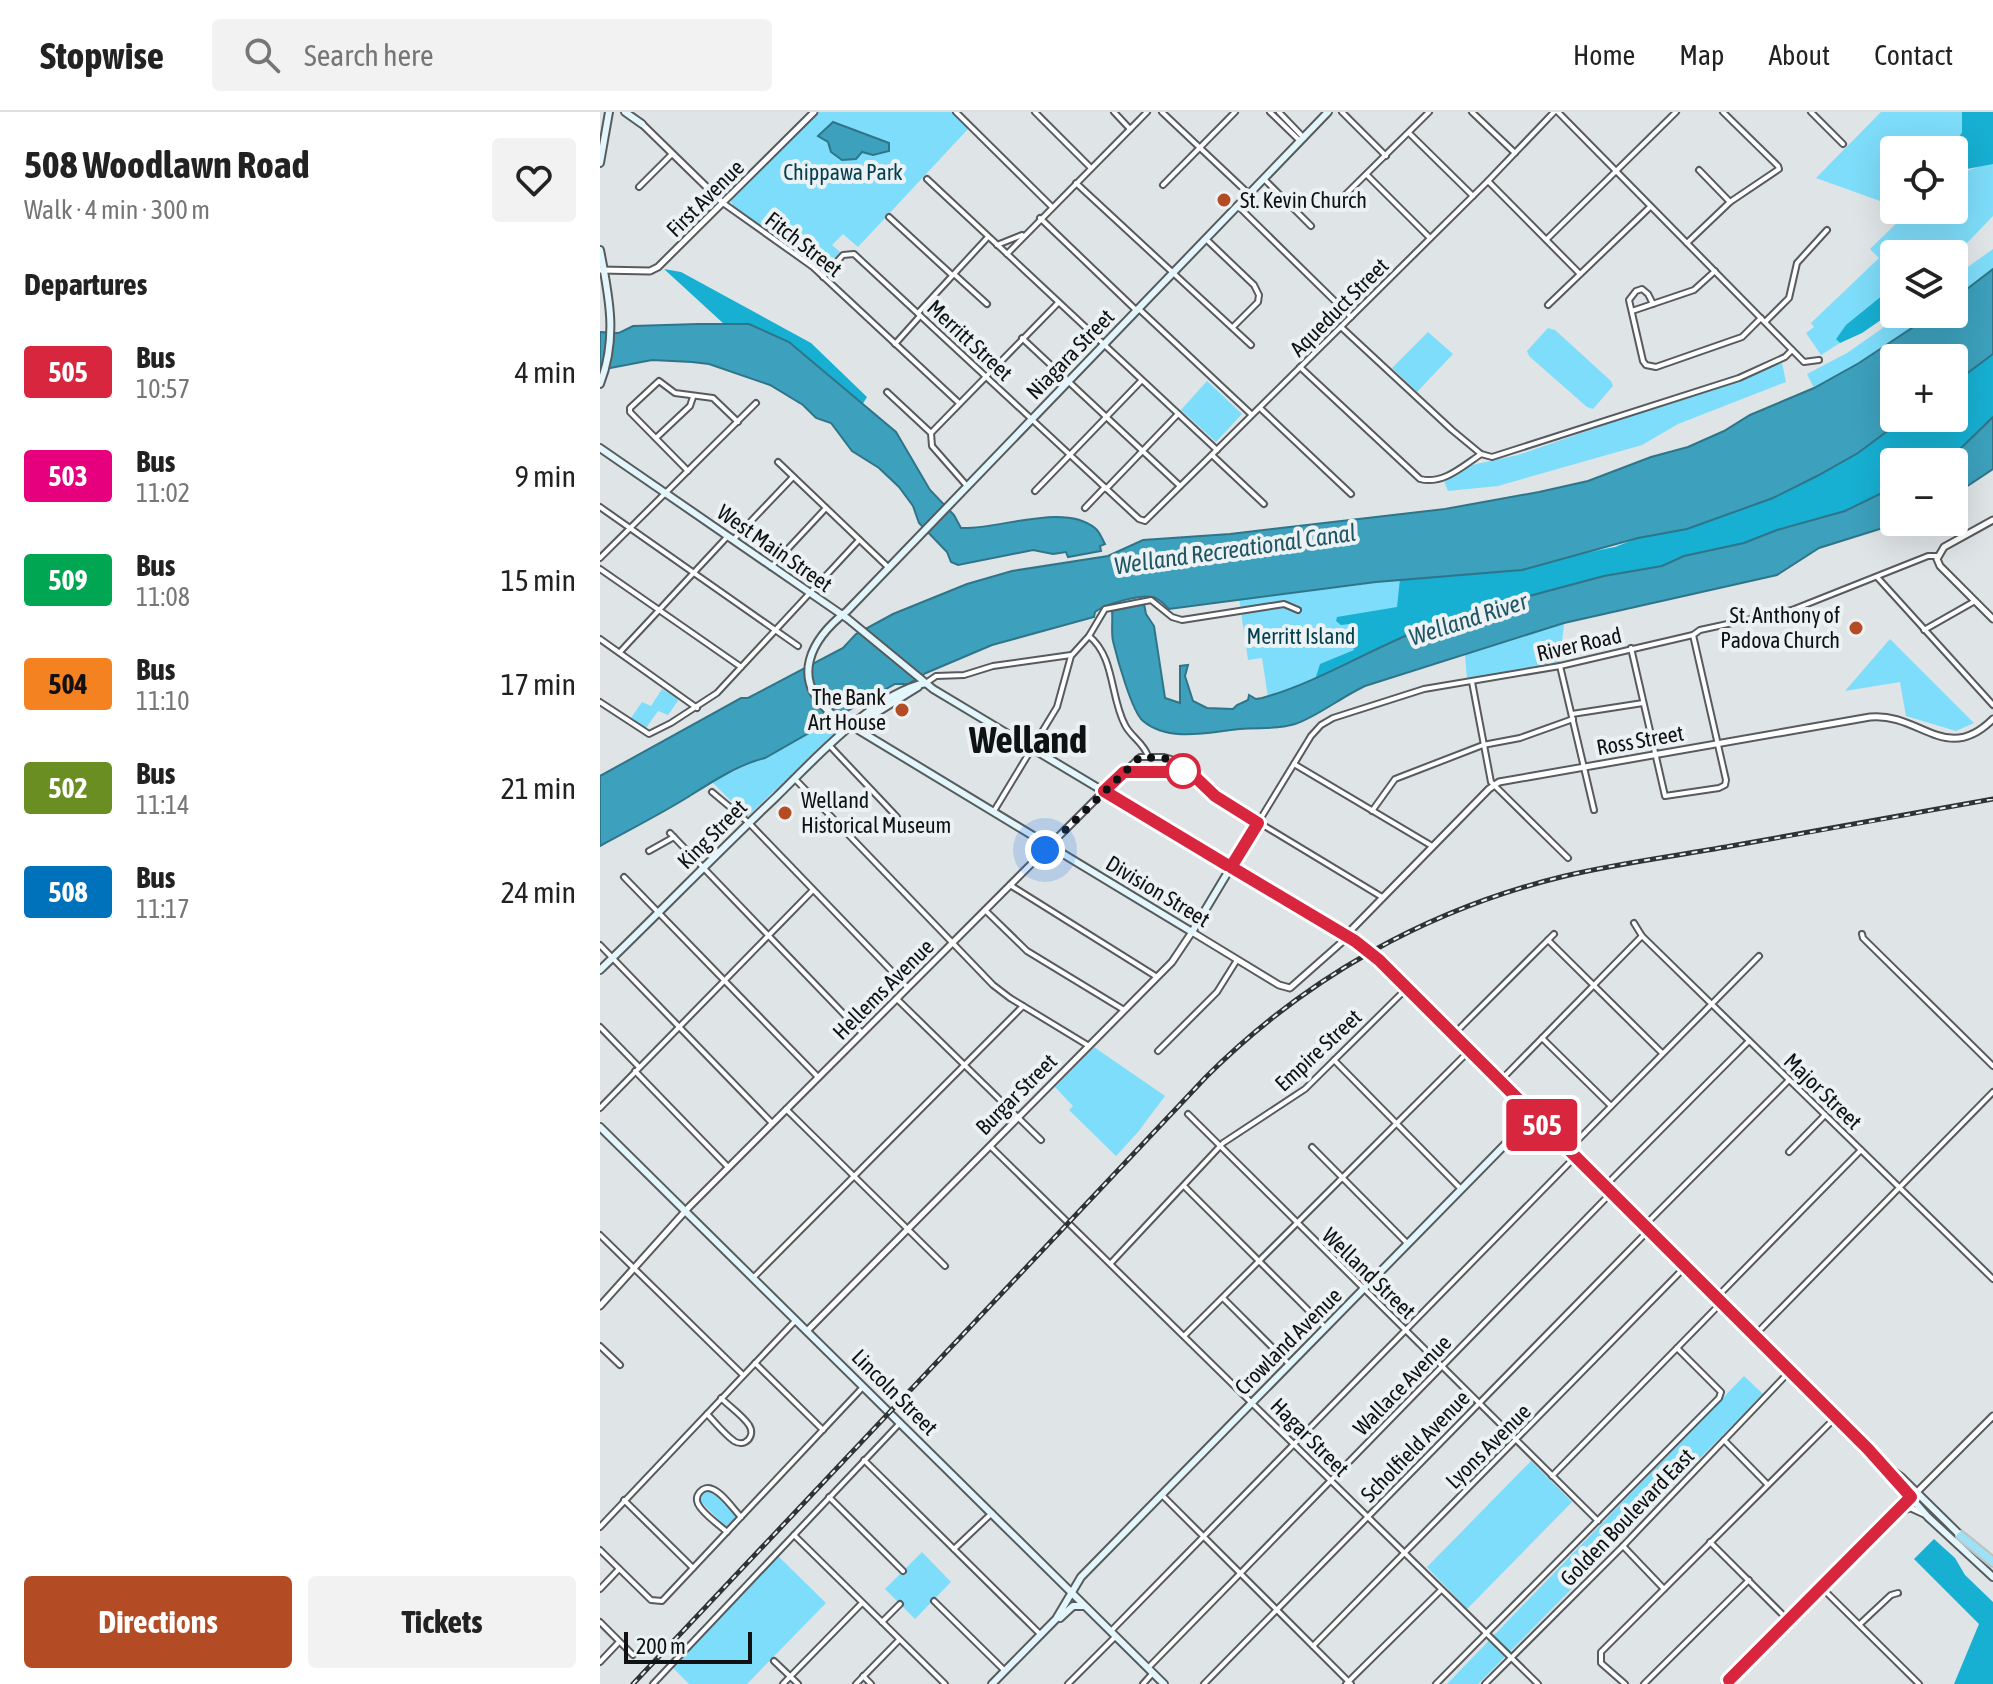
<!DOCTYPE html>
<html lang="en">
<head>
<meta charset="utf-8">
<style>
	body { margin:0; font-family:"Asap Condensed",sans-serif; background:#f2f2f2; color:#222; height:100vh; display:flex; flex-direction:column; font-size:30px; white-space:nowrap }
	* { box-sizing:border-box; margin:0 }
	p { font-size:26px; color:#767676 }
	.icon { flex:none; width:44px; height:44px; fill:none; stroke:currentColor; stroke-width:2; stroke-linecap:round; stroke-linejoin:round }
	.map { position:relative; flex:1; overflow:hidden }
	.side { display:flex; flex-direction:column; background:#fff; width:600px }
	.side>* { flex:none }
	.badge { padding:0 16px; border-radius:6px; font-size:28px; line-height:52px }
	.buttons { position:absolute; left:1280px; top:24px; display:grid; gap:16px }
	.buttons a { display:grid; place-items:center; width:88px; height:88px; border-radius:8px; background:#fff; box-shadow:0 8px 32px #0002; font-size:40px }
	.scale { position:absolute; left:24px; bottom:20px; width:128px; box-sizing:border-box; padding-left:8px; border:4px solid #0f1112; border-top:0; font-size:22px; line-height:28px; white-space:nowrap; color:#0f1112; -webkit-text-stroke:6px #ecf1f3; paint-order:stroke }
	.you { position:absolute; width:40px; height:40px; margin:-20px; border:6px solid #fff; border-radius:50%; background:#1a73e8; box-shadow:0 0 0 12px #1a73e833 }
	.map>.badge { position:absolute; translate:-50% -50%; box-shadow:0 0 0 4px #fff }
	h2 { padding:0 24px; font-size:30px; line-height:72px }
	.round { display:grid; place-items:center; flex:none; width:84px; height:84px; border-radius:8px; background:#f2f2f2 }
	.overview { display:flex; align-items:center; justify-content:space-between; height:136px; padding:0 24px }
	h1 { font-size:38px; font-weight:700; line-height:60px }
	.primary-button { display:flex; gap:16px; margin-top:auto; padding:16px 24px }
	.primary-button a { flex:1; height:92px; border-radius:8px; background:#b34c25; color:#fff; font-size:32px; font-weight:700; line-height:92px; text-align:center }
	.primary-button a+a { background:#f2f2f2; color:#222 }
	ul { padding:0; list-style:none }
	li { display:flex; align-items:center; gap:24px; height:104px; padding:0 24px }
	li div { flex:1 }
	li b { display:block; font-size:30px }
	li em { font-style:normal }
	li .badge { min-width:88px; font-weight:700; text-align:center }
	header { display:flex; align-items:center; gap:48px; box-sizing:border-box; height:112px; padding:0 40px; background:#fff; border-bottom:2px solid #e0e0e0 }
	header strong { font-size:38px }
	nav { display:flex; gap:44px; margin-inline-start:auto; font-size:28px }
	.search { width:560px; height:72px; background:#f2f2f2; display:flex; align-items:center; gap:20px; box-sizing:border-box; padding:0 28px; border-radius:8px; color:#767676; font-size:30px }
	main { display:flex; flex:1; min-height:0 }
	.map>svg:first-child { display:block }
</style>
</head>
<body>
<header>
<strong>Stopwise</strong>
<div class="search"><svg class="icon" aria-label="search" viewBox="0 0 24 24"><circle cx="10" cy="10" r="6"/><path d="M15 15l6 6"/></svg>Search here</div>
<nav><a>Home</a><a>Map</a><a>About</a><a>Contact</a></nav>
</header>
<main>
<section class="side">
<div class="overview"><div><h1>508 Woodlawn Road</h1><p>Walk · 4 min · 300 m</p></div><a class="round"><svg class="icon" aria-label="heart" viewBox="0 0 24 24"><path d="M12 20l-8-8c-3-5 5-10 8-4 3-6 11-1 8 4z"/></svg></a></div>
<h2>Departures</h2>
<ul>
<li><span class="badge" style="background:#d7263d;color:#fff">505</span><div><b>Bus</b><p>10:57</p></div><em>4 min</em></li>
<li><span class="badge" style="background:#e6007e;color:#fff">503</span><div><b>Bus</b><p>11:02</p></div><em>9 min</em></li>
<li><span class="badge" style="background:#00a651;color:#fff">509</span><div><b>Bus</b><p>11:08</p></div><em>15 min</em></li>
<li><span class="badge" style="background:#f58220;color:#111">504</span><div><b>Bus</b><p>11:10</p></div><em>17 min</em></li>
<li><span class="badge" style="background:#6b8e23;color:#fff">502</span><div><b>Bus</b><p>11:14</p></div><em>21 min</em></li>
<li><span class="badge" style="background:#0072bc;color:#fff">508</span><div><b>Bus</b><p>11:17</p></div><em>24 min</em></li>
</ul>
<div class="primary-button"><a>Directions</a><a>Tickets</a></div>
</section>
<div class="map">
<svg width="1393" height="1572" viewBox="0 0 1393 1572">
	<rect width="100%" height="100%" fill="#dfe4e6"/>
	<g fill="#7eddfa">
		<path d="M217,0H351L368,17L258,135L243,122L232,133L240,140L222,160L134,96L131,89L135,82Z"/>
		<path d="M1281,0H1362V20L1352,38H1294V94L1216,66Z"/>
		<path d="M1385,52H1393V104L1365,133L1354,140L1294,142V174L1236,226L1240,231L1221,243L1206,221L1214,215L1211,211L1279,146L1270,137L1308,100L1306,98H1354V64Z"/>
		<path d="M1393,137V157L1354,187V165Z"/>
		<path d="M1303,202H1333L1259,251L1214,276L1207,262L1247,241Z"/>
		<path d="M948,216L955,218L1011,269L1013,274L993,297L987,295L929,244L927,239Z"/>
		<path d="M828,220L853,242L817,280L792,256Z"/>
		<path d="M1182,251L1186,270L1078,312L1042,333L898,374L848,379L844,369L872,353L918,343Z"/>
		<path d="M607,269L642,302L616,330L581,298Z"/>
		<path d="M1038,426L1004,464L668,585L662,546L648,548L639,486L753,474L1015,435Z"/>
		<path d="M964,511L960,550L867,567L865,542Z"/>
		<path d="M1290,527L1374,611L1356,619L1306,604L1300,570L1245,579Z"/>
		<path d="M62,577L77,586L78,589L68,603L58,599L46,616L31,606L42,590L51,594Z"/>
		<path d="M230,607L240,615L238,618L147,705L111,669C153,652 191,630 230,607Z"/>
		<path d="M494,935L565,984L538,1020L516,1044L469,998L473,994L455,975Z"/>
		<path d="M1144,1264L1163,1282L878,1572H847Z"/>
		<path d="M931,1349L972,1390L867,1497L827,1455Z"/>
		<path d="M110,1378L138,1405L127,1416L99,1388L104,1379Z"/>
		<path d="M322,1440L351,1470L315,1507L285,1477Z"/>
		<path d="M178,1444L226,1491L147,1572H89L71,1554Z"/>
	</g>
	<g fill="#17afd2">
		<path d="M1362,0H1393V52L1367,57L1354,64V38H1352L1362,20Z"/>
		<path d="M64,157L81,160L211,231L267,285L262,293L189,230L149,212H124Z"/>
		<path d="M1294,174V199L1262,221L1240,231L1236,227L1246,213Z"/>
		<path d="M1393,242V305L1358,339L1343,350H1294V375L1245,399L1177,418L1144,431L1084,444L1062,454L1004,464L888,495C867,509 840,509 817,519C782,533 748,551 715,568L720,552L754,538L751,525L756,514L750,512L741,513L736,509L737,505L797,495L800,467L957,447L1015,435L1038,426L1087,417L1217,364L1258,341L1305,306H1354V271Z"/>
		<path d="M1334,1427L1355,1446L1365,1463L1393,1490V1572H1354L1379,1512L1314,1447Z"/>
	</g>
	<g fill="#3da0bc" stroke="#2f7589" stroke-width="2">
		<path d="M233,10L289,31V39L273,43L262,40L256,47L242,48L231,40L228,30L218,24Z"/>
		<path d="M1393,157V242L1354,271V246H1294V306H1305L1258,341L1217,364L1173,386L1087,417L1038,426L922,458L776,470L569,497C564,492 560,487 553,485C540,482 505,492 495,500L494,505L392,533L326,561L308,572H295L165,646C139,652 110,671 88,685C59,703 29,718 0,734V664L141,586H148L243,536L256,522L293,502L367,472L412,459L508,444L543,428L630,422L845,397L939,380L988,369L1051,345L1088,335L1124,319L1150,303L1214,276L1259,251L1333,202H1354V187Z"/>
		<path d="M98,212H149L189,230L296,320L330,378L354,403L361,416C398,418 464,390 495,416C500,420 502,427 505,432L500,434L501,439L468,445L466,440L453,442L433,438L358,453L351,450L347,440L319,411L313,394L299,375L279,356L252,339L231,311L216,306L203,293L170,273L109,252L92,250L52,248L0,258V220L19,221L33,214Z"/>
		<path d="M1393,305V357L1354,383V350H1343L1358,339Z"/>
		<path d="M1294,375V410H1302L1219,436L1177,463L964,511L765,574C743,584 715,606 695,612C676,618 659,615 640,617C610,620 569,631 543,609C532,600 517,546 513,529C511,519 513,509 512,499L544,492L546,502L554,514L565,586L580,591V554L588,553L585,564L593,589L607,596L633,597L637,593L648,588L649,583L656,587L662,586C716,571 765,540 817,519C840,509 867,509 888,495L1004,464L1062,454L1084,444L1144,431L1177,418L1245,399Z"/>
	</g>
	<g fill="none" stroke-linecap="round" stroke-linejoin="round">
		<g stroke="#575b5d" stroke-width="8">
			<g id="minor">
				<path d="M356,0L451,94"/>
				<path d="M435,0L491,56"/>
				<path d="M514,0L530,17"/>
				<path d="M562,0L650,83"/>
				<path d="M670,0L700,29"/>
				<path d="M679,0L704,26"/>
				<path d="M742,0L786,44"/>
				<path d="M872,0L915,41"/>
				<path d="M958,0L1204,250L1219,248"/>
				<path d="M1211,0L1243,32"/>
				<path d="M809,21L873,84"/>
				<path d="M1099,58L1130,90"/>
				<path d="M767,63L830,126"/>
				<path d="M327,67L617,338"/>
				<path d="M665,68L711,114"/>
				<path d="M888,69L980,162"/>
				<path d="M476,71L651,233"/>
				<path d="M563,73L635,0"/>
				<path d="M39,75L72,42"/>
				<path d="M744,84L829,0"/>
				<path d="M123,91L213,155L359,291"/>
				<path d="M639,95L751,205"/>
				<path d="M289,105L352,163"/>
				<path d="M440,106L537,199"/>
				<path d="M947,127L1076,0"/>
				<path d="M607,128L654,173L659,183L658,190L633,215"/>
				<path d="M1087,131L1130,90L1179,57L1178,54L1123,0"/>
				<path d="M397,133L422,123"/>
				<path d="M407,142L547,0"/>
				<path d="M354,162L387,192"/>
				<path d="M223,165L243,143L254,142L539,407L545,409L888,69L954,0"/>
				<path d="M1053,192L1048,182L1042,177L1036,179L1029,188L1043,249L1046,253L1056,255L1142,225L1161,206"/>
				<path d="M948,193L1050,95"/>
				<path d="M539,197L651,302"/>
				<path d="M1032,199L1094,178L1115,159"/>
				<path d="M318,201L388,125"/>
				<path d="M1165,210L1189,186L1197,151L1227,118"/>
				<path d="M741,215L852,318L881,342L892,345L1139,266L1185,245L1192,238"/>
				<path d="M422,226L580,374"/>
				<path d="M295,232L320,204"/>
				<path d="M700,255L820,367C843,373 863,354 881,342"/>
				<path d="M287,280L331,321L332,334L367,374"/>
				<path d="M660,296L751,382"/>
				<path d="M331,321L458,191"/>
				<path d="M56,326L90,294L93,285"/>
				<path d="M612,343L664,392"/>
				<path d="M178,350L289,456"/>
				<path d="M88,359L30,300V296L59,269L75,281L113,286L138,310"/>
				<path d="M506,377L578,302"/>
				<path d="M435,379L541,269"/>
				<path d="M0,395L198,534"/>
				<path d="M485,396L505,375"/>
				<path d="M134,427L193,365"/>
				<path d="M0,446L156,291"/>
				<path d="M171,455L226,396"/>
				<path d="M0,457L141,555"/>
				<path d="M1278,466L1393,593"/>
				<path d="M1324,518L1375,489"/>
				<path d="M489,524C515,545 510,585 525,613C531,625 543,630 548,644"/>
				<path d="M0,527L97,596"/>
				<path d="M1031,536L1065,684L1119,676L1125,673L1126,668L1093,523"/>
				<path d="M20,540L127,425"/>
				<path d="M960,554L994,698"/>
				<path d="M872,570L891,670L968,746"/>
				<path d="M326,571L336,564L364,563L393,554L471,543"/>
				<path d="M0,590L49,622L71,611L117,581L259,428"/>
				<path d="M972,602L1043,591"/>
				<path d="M230,634L297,705"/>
				<path d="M694,652L832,734"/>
				<path d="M195,667L393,873L410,886L489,934"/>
				<path d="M504,679L540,645H564L578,649L615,684L782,785"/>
				<path d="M112,680L149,711L307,875"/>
				<path d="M394,699L457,595L471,544L489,524L505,497L551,488L572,505L582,508L684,492L698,498"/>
				<path d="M772,699L795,667L883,633L920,626L973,607"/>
				<path d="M70,721L262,921"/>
				<path d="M49,739L74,725"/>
				<path d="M631,755L711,624L721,613L733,606L824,577L960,554L1093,523L1100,518L1192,498L1328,444H1337"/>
				<path d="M24,765L218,965"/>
				<path d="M410,773L557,865"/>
				<path d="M385,798L427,839L524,898"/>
				<path d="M1034,811L1042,824L1393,1167"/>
				<path d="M1262,822L1263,826L1393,954"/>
				<path d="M948,828L1062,941"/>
				<path d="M0,833L172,1011"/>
				<path d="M297,887L441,1028"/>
				<path d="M0,915L39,955"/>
				<path d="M854,922L954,822"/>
				<path d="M942,926L1011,994"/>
				<path d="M558,939L617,880L637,848"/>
				<path d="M734,948L861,1077"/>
				<path d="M35,959L128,1055"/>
				<path d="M901,968L1042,824"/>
				<path d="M0,996L213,778"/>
				<path d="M186,997L345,1154"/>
				<path d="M588,1002L998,1409"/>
				<path d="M390,1034L938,1572"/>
				<path d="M712,1035L808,1132"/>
				<path d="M968,1038L1159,844"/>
				<path d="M1189,1040L1225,1003"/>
				<path d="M584,1074L726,1216"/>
				<path d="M1005,1074L1149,929"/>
				<path d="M1044,1114L1189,968"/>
				<path d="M0,1123L143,1263"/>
				<path d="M511,1151L623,1031L705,977L807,876"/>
				<path d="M153,1166L423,894"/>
				<path d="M1117,1185L1261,1038"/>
				<path d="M623,1186L689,1252"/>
				<path d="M585,1223L869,939"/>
				<path d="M1155,1223L1393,980"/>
				<path d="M0,1234L20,1253"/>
				<path d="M155,1251L223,1318"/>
				<path d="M107,1302C115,1310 124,1322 134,1329C145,1336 156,1324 149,1313C142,1303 130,1295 121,1286"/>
				<path d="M1124,1328L1167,1372"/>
				<path d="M264,1348L441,1523"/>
				<path d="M952,1364L1121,1191"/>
				<path d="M562,1383L751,1572"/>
				<path d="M229,1385L303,1459"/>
				<path d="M24,1388L93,1456"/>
				<path d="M0,1415L196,1208"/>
				<path d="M127,1420C118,1412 103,1402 98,1392C94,1383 103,1373 112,1377C123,1381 133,1397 141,1405"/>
				<path d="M194,1423L345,1572"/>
				<path d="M1110,1430L1188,1508"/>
				<path d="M1023,1434L1064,1477"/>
				<path d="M354,1437L392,1401"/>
				<path d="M0,1438L51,1488L62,1489L263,1275"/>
				<path d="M1221,1475L1319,1572"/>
				<path d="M0,1477L19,1457"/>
				<path d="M334,1489L405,1559"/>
				<path d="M0,1510L33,1543"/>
				<path d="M282,1510L300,1492"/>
				<path d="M1260,1512L1291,1483L1298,1481"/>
				<path d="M511,1519L975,1045"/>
				<path d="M713,1534L1085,1155"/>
				<path d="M174,1549L198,1572"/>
				<path d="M0,1550L19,1530"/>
				<path d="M548,1556L1011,1081"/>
				<path d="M263,1564L271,1572"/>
				<path d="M53,1572L300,1311"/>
				<path d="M183,1572L262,1491"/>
				<path d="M256,1572L299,1528"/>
				<path d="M468,1572L516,1524"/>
				<path d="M543,1572L552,1562"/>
				<path d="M604,1572L1049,1118"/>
				<path d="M746,1572L841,1478"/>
				<path d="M836,1572L1119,1286L1121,1280L1077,1236"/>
				<path d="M885,1572L1023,1434L1190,1259"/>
				<path d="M1025,1572L1001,1551V1540L1235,1306"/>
				<path d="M1044,1572L1149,1468"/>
			</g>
		</g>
		<g stroke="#575b5d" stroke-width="9">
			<g id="tertiary">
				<path d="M41,11L123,91"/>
				<path d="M0,158L50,159L58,155L214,0"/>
				<path d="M1393,408L1344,435L1337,447L1340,454L1393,507"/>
				<path d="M0,1194L89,1095L504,679"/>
				<path d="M207,1219L572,850L592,820L679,873L690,876L742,830L752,817L889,677L899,670L1270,605C1320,600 1346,654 1393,607"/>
				<path d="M1300,1399L1311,1396L1324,1402"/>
				<path d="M1125,1572L1393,1304"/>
			</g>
		</g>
		<g stroke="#575b5d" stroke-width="10">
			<g id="secondary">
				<path d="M25,0L42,12"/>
				<path d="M0,51L9,0"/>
				<path d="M0,138C9,184 18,226 0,272"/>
				<path d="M0,336L248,507L333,577L770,839L1268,1337L1328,1405L1393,1465"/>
				<path d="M263,609L318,575"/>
				<path d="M631,755L592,820L232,602C189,567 211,527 247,499L728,0"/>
				<path d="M0,858C59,801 116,742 176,685C213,649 274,581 326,571"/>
				<path d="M0,1015L564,1572"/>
				<path d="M1287,1355L1301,1365L1363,1426"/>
				<path d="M460,1506L473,1494H483"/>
				<path d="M392,1572L456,1507L481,1465L933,1004"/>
			</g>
		</g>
		<g stroke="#c1c1c1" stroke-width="12">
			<path id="motorway" d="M1361,1424L1393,1450"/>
		</g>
		<use href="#minor" stroke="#fff" stroke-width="4"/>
		<use href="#tertiary" stroke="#fff" stroke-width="5"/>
		<use href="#secondary" stroke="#e2f6fc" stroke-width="6"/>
		<use href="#motorway" stroke="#9ee0f5" stroke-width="8"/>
		<g stroke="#303334" stroke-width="5">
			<path id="rail" d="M33,1572L606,965C705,866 828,797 965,764C1020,751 1076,744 1131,734C1219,719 1306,703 1393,687"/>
		</g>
		<use href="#rail" stroke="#ecf1f3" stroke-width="2" stroke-dasharray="6" stroke-linecap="butt"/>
	</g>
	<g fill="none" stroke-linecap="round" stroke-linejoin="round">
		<g stroke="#fff" stroke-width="18">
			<path id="line" d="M627,753L504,679L524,660H581L587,657L615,684L658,711L631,755L755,829L779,848L1268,1337L1311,1385L1129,1568"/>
		</g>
		<use href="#line" stroke="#d7263d" stroke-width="12"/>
		<path stroke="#0f1112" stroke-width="8" stroke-dasharray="0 14.4" d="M445,738L540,645L573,647L587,657L583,659"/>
	</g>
	<g fill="#b34c25" stroke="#ecf1f3" stroke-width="3">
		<circle cx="624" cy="88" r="8"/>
		<circle cx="1256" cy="516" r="8"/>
		<circle cx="302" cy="598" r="8"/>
		<circle cx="185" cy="701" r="8"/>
	</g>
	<circle fill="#fff" stroke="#d7263d" stroke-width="4" cx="583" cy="659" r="16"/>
	<g text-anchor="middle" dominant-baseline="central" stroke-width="8" stroke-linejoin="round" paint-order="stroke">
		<g font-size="22" fill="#013f4e" stroke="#ecf1f3">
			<text x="243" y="60">Chippawa Park</text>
			<text x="701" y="524">Merritt Island</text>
		</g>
		<g font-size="22" fill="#0f1112" stroke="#ecf1f3">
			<text transform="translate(105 86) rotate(-45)">First Avenue</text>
			<text transform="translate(204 132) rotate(38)">Fitch Street</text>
			<text transform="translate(739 195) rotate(-45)">Aqueduct Street</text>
			<text transform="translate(370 228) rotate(43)">Merritt Street</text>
			<text transform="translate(470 242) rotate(-46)">Niagara Street</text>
			<text transform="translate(175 436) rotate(35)">West Main Street</text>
			<text transform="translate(979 532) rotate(-13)">River Road</text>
			<text transform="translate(1040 628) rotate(-10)">Ross Street</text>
			<text transform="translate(112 722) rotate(-45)">King Street</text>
			<text transform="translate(558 779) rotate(31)">Division Street</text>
			<text transform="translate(283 877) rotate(-45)">Hellems Avenue</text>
			<text transform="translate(718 938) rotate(-43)">Empire Street</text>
			<text transform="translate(1223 979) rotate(44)">Major Street</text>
			<text transform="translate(416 982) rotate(-45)">Burgar Street</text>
			<text transform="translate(769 1161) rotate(44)">Welland Street</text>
			<text transform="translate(688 1229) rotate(-45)">Crowland Avenue</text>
			<text transform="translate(802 1273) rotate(-46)">Wallace Avenue</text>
			<text transform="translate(295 1280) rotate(45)">Lincoln Street</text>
			<text transform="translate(710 1325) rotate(45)">Hagar Street</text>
			<text transform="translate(815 1334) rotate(-46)">Scholfield Avenue</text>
			<text transform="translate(888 1334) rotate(-45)">Lyons Avenue</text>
			<text transform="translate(1027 1405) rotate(-46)">Golden Boulevard East</text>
		</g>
		<g font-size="22" fill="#0f1112" stroke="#ecf1f3" text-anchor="start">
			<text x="640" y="88">St. Kevin Church</text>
			<text x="1240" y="503" text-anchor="end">St. Anthony of<tspan x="1240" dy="25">Padova Church</tspan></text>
			<text x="286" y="585" text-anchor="end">The Bank<tspan x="286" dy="25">Art House</tspan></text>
			<text x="201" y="688">Welland<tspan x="201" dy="25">Historical Museum</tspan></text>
		</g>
		<g font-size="24" font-style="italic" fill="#1f5564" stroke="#ecf1f3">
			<text transform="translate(635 437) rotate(-8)">Welland Recreational Canal</text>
			<text transform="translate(868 507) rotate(-18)">Welland River</text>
		</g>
		<g font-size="38" font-weight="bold" fill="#0f1112" stroke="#ecf1f3">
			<text x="428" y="627">Welland</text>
		</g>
	</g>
</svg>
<div class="buttons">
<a><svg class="icon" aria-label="locate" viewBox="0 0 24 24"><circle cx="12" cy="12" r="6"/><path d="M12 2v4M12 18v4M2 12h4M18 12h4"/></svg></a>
<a><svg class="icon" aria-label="layers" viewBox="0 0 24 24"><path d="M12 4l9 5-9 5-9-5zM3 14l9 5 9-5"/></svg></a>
<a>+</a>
<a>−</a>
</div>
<div class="scale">200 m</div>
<div class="you" style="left:445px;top:738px"></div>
<b class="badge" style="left:942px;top:1013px;background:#d7263d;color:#fff">505</b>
</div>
</main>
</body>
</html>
